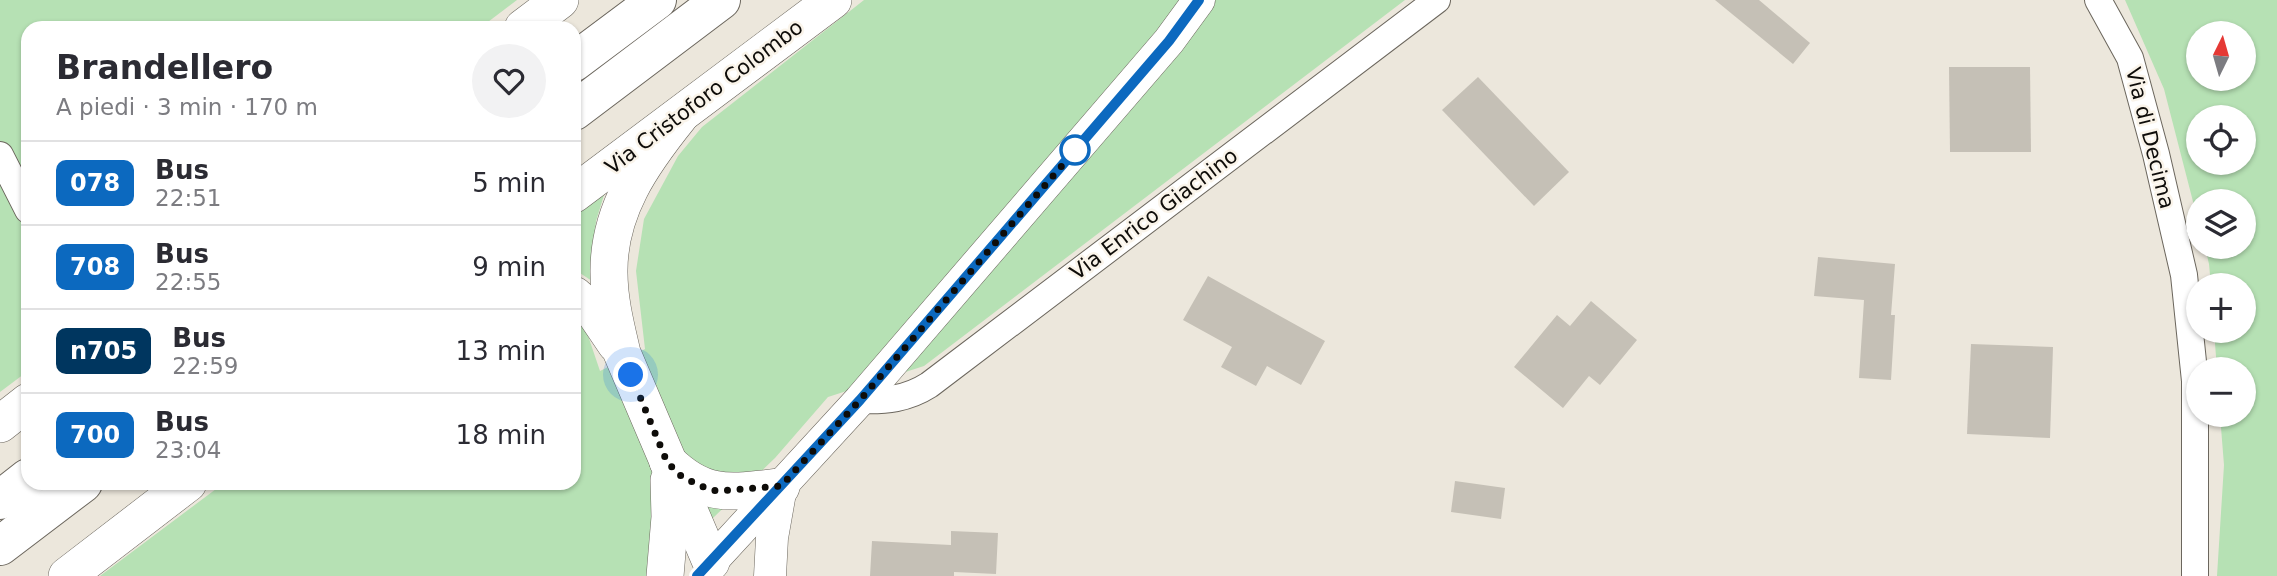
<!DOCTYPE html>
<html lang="it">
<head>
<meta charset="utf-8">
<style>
	body { margin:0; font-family:"DejaVu Sans",sans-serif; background:#f2f2f3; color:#2b2b33; height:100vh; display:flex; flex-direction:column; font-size:26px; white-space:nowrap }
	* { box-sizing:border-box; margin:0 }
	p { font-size:23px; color:#7c7c81 }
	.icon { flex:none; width:38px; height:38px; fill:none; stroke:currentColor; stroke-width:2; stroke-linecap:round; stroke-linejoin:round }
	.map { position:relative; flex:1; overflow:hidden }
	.side { position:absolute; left:21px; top:21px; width:560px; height:469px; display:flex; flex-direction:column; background:#fff; border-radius:21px; box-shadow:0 2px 5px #0004 }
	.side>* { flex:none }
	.badge { padding:0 14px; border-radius:10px; font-size:24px; line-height:46px }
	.needle { width:46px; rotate:5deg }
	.fabs { position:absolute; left:2186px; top:21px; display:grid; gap:14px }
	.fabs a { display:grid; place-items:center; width:70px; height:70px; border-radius:50%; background:#fff; box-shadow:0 2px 5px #0004; font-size:35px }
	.you { position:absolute; width:35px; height:35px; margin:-18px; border:5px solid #fff; border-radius:50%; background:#1a73e8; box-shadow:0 0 0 10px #1a73e833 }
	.map>.badge { position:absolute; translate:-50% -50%; box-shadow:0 0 0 4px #fff }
	.round { display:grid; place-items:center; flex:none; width:74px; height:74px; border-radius:37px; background:#f2f2f3 }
	.headline { display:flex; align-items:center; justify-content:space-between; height:119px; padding:0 35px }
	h1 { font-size:33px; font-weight:700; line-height:52px }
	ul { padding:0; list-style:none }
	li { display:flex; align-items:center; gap:21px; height:84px; padding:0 35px; border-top:2px solid #e1e1e2 }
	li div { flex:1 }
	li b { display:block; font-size:26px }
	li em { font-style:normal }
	li .badge { min-width:77px; font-weight:700; text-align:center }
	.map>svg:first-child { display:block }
</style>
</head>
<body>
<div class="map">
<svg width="2277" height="576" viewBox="0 0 2277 576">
	<rect width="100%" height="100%" fill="#ece7dc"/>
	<g fill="#b6e1b4" fill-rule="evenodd">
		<path d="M0,0H517L480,28H28V371L0,392Z"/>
		<path d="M864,0H1405L924,366L828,397L775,458L653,576H100L224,483H574V315L582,318L600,371L645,349L636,271L644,219L678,156L702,127Z"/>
		<path d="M2125,0H2277V576H2217L2224,465L2220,415H2244V369H2217L2214,331H2244V285H2211L2209,264L2205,247H2244V201H2198V221L2164,89ZM2198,33H2244V79H2198ZM2198,117H2244V163H2198Z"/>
		<path d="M600,192L604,195L596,221L592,281L574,269V213Z"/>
	</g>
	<g fill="#c5c0b6">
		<path d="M1715,0H1759L1810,43L1793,64Z"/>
		<path d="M1949,67H2030L2031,152H1950Z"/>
		<path d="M1478,77L1569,172L1534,206L1442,110Z"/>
		<path d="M1818,257L1895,264L1891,315H1895L1891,380L1859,378L1864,300L1814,296Z"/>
		<path d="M1208,276L1325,341L1301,385L1267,366L1256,386L1221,367L1232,347L1183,320Z"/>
		<path d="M1591,301L1637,340L1600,385L1589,376L1563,408L1514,367L1557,315L1570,326Z"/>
		<path d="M1971,344L2053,347L2050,438L1967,434Z"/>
		<path d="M1455,481L1505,488L1501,519L1451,512Z"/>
		<path d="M951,531L998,533L996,574L954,572V576H870L872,541L951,545Z"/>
	</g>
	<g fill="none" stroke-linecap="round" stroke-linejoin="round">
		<g stroke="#6b665d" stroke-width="28">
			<g id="minor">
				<path d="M2098,0L2130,58L2156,154L2184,275L2195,381V576"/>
				<path d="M0,155L28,210"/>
				<path d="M860,400C886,401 907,399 929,385L1437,0"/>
			</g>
		</g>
		<g stroke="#6b665d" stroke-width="33">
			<g id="tertiary">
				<path d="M711,562L860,400L1169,41L1199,0"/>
				<path d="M770,576L772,538L781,487"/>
			</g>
		</g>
		<g stroke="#6b665d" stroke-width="38">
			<g id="secondary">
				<path d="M523,28L560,0"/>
				<path d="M679,117C642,163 608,211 609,273C609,300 616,327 622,353L711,562"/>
				<path d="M574,194L833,0"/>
				<path d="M574,295L595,313L616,344"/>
				<path d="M0,424L28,402"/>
				<path d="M668,462C706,499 731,492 781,487"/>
				<path d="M67,576L188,483"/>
				<path d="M665,576L670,517L669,480"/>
			</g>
		</g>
		<g stroke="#6b665d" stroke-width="40">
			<g id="trunk">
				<path d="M574,62L657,0"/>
				<path d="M574,111L721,0"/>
				<path d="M0,500L28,478"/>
				<path d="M0,546L83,483"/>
			</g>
		</g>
		<use href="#minor" stroke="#fff" stroke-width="26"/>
		<use href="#tertiary" stroke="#fff" stroke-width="32"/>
		<use href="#secondary" stroke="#fff" stroke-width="37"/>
		<use href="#trunk" stroke="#fff" stroke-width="38"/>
	</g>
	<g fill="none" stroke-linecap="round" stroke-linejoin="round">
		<g stroke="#fff" stroke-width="16">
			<path id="line" d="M697,576L860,400L1169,41L1199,0"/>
		</g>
		<use href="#line" stroke="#0c69bf" stroke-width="10"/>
		<path stroke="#0e0c09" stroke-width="7" stroke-dasharray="0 12.6" d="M631,375L667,462L682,477L710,490L719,491L781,486L860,400L1078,147L1075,150"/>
	</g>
	<circle fill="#fff" stroke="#0c69bf" stroke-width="3.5" cx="1075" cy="150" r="14"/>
	<g text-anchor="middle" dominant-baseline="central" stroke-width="5" stroke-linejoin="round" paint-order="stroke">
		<g font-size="21" fill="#0e0c09" stroke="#faf4ea">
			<text transform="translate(704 97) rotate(-37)">Via Cristoforo Colombo</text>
			<text transform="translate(2150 138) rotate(76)">Via di Decima</text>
			<text transform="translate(1154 214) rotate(-37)">Via Enrico Giachino</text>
		</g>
	</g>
</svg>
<div class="fabs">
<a><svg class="needle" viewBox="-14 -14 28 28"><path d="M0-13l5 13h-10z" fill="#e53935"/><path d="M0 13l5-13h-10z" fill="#7c7c81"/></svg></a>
<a><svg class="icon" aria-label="locate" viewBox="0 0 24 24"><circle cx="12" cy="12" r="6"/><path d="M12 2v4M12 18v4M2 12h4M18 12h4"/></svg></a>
<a><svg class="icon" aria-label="layers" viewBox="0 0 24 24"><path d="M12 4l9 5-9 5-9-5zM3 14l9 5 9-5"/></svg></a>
<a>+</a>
<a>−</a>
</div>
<div class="you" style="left:631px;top:375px"></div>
<section class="side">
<div class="headline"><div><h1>Brandellero</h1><p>A piedi · 3 min · 170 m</p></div><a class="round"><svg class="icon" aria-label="heart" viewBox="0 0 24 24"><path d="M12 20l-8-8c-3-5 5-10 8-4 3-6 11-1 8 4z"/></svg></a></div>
<ul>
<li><span class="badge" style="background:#0c69bf;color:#fff">078</span><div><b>Bus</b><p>22:51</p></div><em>5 min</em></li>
<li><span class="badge" style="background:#0c69bf;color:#fff">708</span><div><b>Bus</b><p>22:55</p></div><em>9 min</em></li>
<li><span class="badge" style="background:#00365f;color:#fff">n705</span><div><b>Bus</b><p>22:59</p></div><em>13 min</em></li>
<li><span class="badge" style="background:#0c69bf;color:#fff">700</span><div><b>Bus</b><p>23:04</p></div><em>18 min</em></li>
</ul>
</section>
</div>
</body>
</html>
